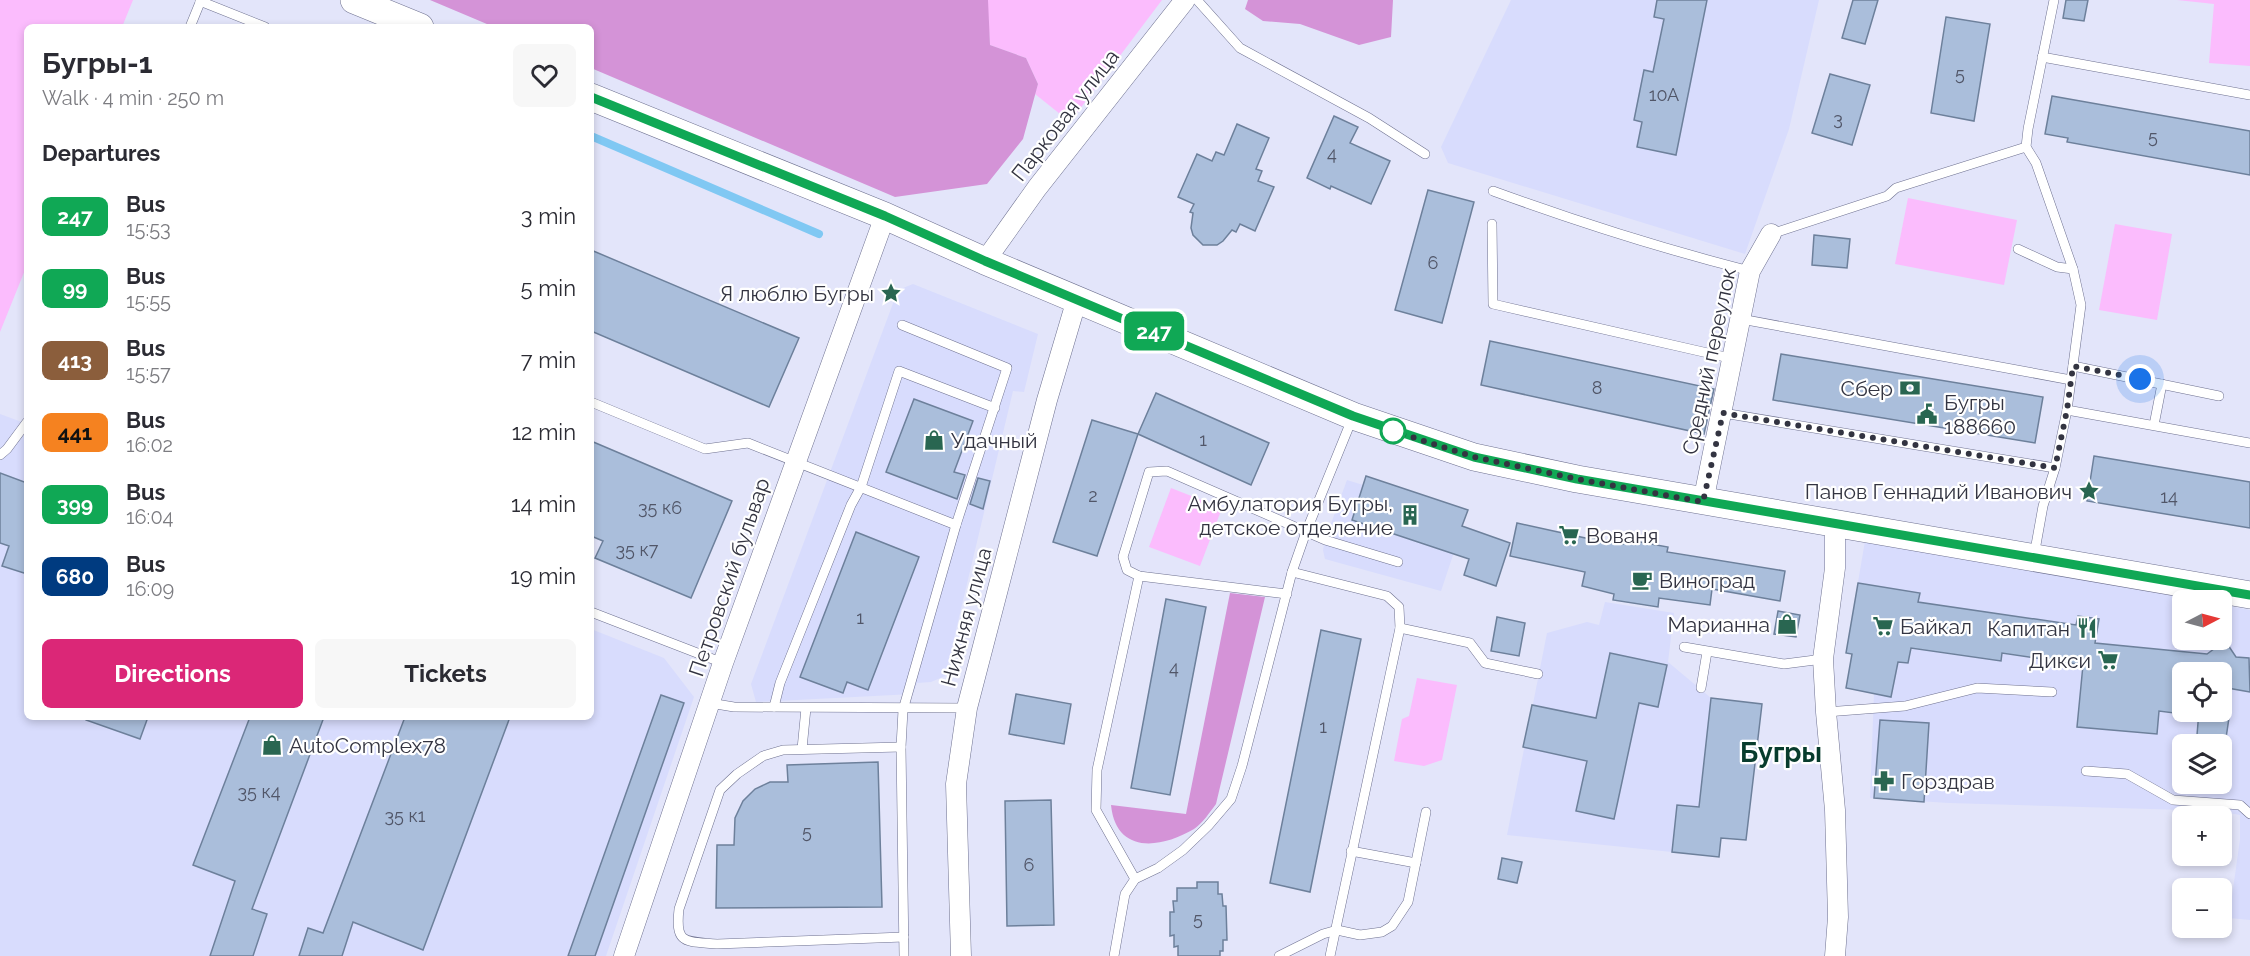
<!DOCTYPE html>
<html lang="en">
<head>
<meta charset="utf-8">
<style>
	body { margin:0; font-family:Raleway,sans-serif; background:#f7f7f7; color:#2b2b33; height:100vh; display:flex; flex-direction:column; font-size:22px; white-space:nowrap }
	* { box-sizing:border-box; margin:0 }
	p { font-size:20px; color:#7c7c81 }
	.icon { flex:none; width:33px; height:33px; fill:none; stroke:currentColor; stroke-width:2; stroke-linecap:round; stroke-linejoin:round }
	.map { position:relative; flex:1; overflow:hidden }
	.panel { position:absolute; left:24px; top:24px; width:570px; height:696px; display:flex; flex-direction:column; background:#fff; border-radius:9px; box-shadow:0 3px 9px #0003 }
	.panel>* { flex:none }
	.badge { padding:0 12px; border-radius:9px; font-size:21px; line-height:39px }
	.needle { width:39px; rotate:84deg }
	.buttons { position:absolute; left:2172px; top:590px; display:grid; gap:12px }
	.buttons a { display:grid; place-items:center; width:60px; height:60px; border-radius:9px; background:#fff; box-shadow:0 3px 9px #0003; font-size:30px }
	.you { position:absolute; width:30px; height:30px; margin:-15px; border:4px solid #fff; border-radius:50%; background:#1a73e8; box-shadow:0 0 0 9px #1a73e833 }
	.map>.badge { position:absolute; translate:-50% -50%; box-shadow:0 0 0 3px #fff }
	h2 { padding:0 18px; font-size:22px; line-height:54px }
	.round { display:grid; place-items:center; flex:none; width:63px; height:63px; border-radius:9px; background:#f7f7f7 }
	.head { display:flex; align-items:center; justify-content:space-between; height:102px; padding:0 18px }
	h1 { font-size:28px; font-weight:700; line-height:45px }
	.button { display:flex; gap:12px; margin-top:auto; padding:12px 18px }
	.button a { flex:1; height:69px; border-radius:9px; background:#db2777; color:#fff; font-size:24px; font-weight:700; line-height:69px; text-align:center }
	.button a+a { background:#f7f7f7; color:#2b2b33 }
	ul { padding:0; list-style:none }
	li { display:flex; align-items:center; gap:18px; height:72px; padding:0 18px }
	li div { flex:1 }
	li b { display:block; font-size:22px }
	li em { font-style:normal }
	li .badge { min-width:66px; font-weight:700; text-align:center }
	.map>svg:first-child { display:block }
</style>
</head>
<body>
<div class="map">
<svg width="2250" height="956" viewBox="0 0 2250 956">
	<rect width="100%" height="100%" fill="#e3e5fa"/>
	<g fill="#d8dcfd" fill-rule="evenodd">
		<path d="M1511,0H1819L1789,129L1745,254L1448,163L1441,147Z"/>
		<path d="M913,284L1038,334L1024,392L1013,391L945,676L931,682L917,683L913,694L756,702L751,684L898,290Z"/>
		<path d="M0,414L27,424V717H591V629L664,658L694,697L606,956H0Z"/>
		<path d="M1366,476L1468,510L1441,591L1325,559L1323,550L1325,540L1347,480L1363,485Z"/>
		<path d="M1865,541L2195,600H2182V639H2222V605L2250,610V920L2229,918L2240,839V815L2218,811L1949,803L1870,798L1874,694L1846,688L1852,654L1846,653ZM2182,672H2222V711H2182ZM2182,744H2222V783H2182Z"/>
		<path d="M1605,602L1674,613L1668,662L1711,698L1699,807L1677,805L1672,852L1507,835L1547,633L1587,622L1599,625Z"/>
	</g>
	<g fill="#fbbcfd">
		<path d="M0,0H133L122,27H27V265L0,332Z"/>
		<path d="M987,0H1162L1070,122L1035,94L1038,84L1026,58L990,45Z"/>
		<path d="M2177,0H2250V66L2209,63L2214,4Z"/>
		<path d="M1908,198L2017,220L2004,285L1895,264Z"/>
		<path d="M2115,224L2172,234L2157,320L2099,310Z"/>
		<path d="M1171,488L1222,508L1200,566L1149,547Z"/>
		<path d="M1417,678L1457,685L1442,760L1424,766L1394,761L1402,719L1409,716Z"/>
	</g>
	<g fill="#d493d7">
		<path d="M430,0H988L990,45L1026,58L1038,84L1023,139L987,184L895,197L591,68V27H494Z"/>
		<path d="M1248,0H1393L1391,37L1359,45L1300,24L1263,21L1245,9Z"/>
		<path d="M1230,593L1265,597L1216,804C1210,812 1202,824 1194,829C1160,849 1116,854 1111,805L1186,814Z"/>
	</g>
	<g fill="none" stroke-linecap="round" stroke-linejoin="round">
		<path stroke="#80c8f3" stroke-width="8" d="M591,136L819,234"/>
	</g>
	<g fill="#aabedb" stroke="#6d809b" stroke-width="1.5">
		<path d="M1657,0H1707L1676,155L1637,147L1642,122L1634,120L1644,70L1653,72L1664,19L1654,17Z"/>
		<path d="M1853,0H1878L1865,44L1842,38Z"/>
		<path d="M2066,0H2088L2084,21L2063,18Z"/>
		<path d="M1946,17L1990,24L1974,121L1931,113Z"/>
		<path d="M1830,74L1870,85L1852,145L1812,133Z"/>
		<path d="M2052,96L2250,131V175L2067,142L2068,138L2045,134Z"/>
		<path d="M1334,116L1358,127L1350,143L1390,161L1371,204L1331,186L1330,189L1307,178Z"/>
		<path d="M1237,124L1269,138L1256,169L1262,171L1258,181L1274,187L1255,231L1240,224L1236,232L1232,230L1223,241L1217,245H1203L1193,235L1191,228L1193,213L1190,212L1194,204L1178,197L1197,154L1212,161L1216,152L1224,155Z"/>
		<path d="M1428,190L1474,202L1442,323L1395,310Z"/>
		<path d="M1814,235L1850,239L1847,268L1812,265Z"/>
		<path d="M591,250L799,338L769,407L591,331Z"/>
		<path d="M1490,341L1714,389L1704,434L1481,385Z"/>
		<path d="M1781,354L2043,397L2035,443L1773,400Z"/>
		<path d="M1156,393L1269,443L1251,485L1138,434Z"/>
		<path d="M914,399L973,421L954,472L965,475L957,499L886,472Z"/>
		<path d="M1092,420L1138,434L1097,556L1053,542Z"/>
		<path d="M591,441L732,501L691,598L595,558L603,541L591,536Z"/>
		<path d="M2094,456L2250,482V528L2087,501Z"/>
		<path d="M0,473L27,483V574L2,566L9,546L0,543Z"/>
		<path d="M1366,476L1468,510L1462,526L1510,543L1496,586L1464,575L1469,559L1352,520Z"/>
		<path d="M978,478L990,481L983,509L970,504Z"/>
		<path d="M1517,523L1590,539V537L1623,544V539L1668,547L1667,552L1785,571L1780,601L1712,589L1710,605L1659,598L1658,607L1613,600L1614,594L1582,586L1585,572L1510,556Z"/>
		<path d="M856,532L919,557L868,690L847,682L843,693L800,677Z"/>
		<path d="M1858,583L1920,593L1918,602L2076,625L2078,616L2099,619L2095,643L2207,654L2218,646L2222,647V636L2236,657L2249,658L2250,692L2222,687V672H2182V714L2159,711L2157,734L2077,727L2083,665L2002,653L2001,661L1911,648L1908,663L1898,662L1891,697L1846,688L1852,654L1846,653Z"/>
		<path d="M1166,599L1206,607L1170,795L1131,788Z"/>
		<path d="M1778,611L1800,615L1796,637L1774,634Z"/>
		<path d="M1497,617L1525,623L1519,656L1491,651Z"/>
		<path d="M1321,630L1361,639L1310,892L1270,883Z"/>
		<path d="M1610,653L1667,665L1658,707L1639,703L1614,819L1576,811L1587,761L1523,747L1532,705L1596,718Z"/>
		<path d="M1016,694L1071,704L1064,744L1009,734Z"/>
		<path d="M661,695L684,703L595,956H568Z"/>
		<path d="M1711,698L1762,704L1746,840L1721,838L1719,857L1672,852L1677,805L1699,807Z"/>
		<path d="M2199,711H2230L2226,738L2197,735Z"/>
		<path d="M86,717H148L140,739L86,720Z"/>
		<path d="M250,717H324L252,909L267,914L253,956H210L235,881L193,865Z"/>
		<path d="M405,717H510L423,950L353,922L342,956H299L308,928L323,933Z"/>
		<path d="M1880,720L1929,723L1924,802L1874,798Z"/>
		<path d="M878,762L882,907L716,908L717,845H734L735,818L743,801L755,789L770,782H788L787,765Z"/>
		<path d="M1051,800L1054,925L1007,926L1005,801Z"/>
		<path d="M1502,858L1522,862L1517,883L1498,879Z"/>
		<path d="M1197,882H1218V894H1222L1223,906H1226L1227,940H1223V951H1220V956H1178V946L1174,947V935L1170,936V912H1174L1173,901H1177V888H1197Z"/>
	</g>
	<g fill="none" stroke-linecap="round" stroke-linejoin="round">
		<g stroke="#6e7190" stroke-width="10">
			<g id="service">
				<path d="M1197,0L1240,48L1369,118L1425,154"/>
				<path d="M200,1L265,27"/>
				<path d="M190,27L201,0"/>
				<path d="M2042,57L2250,95"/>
				<path d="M1493,191C1578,222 1663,249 1750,271"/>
				<path d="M1492,224L1493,304L1734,359"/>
				<path d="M1771,234L1887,196L1896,188L2026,147"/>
				<path d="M2018,249L2057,267L2073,269"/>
				<path d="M1741,319L2071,380"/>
				<path d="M902,325L1007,368L956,525L903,710L901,747L904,956"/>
				<path d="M2073,366L2219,396"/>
				<path d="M591,402L705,449L748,443L956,525"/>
				<path d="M2067,410L2250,443"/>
				<path d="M1723,413L2055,468"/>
				<path d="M2154,425L2162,384"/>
				<path d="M0,455L7,449L27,422"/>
				<path d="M2034,556L2043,506L2055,468L2067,410L2081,305L2073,269L2036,163L2026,147L2028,129L2054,0"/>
				<path d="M1292,572L1387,596L1399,607L1400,628L1330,956"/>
				<path d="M1287,594L1139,576L1127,570L1123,557L1149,472L1167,471L1325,540L1398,562"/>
				<path d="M591,612L723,663"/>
				<path d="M1400,628L1470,643L1485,663L1538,674"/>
				<path d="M1684,647L1784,664L1823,659"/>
				<path d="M1701,688L1707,652"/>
				<path d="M710,703L734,707L967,708"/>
				<path d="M774,707L780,683L851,505L861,487L899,371L995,408"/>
				<path d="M1826,712L1905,706L1977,688L2052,692"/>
				<path d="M901,747L783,750L763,756L737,774L720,790L679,909C675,945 685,941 717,944L904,937"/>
				<path d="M802,749L806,708"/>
				<path d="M2086,771L2127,774L2173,800L2240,805L2250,814"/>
				<path d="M1351,851L1416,863"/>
				<path d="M1135,879L1096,810L1097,770L1139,576"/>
				<path d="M1114,956L1125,894L1135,879L1158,868L1183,850L1208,826L1231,799L1242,766L1292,572L1306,532L1352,419"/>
				<path d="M1279,956L1323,934L1337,930L1360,935L1382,932L1392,926L1408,902L1426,812"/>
			</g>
		</g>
		<g stroke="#6e7190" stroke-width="21">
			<g id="minor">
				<path d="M985,261L1037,188L1185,0"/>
				<path d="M1703,502L1750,271L1771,234"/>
				<path d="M624,956L723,663L885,216"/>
				<path d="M961,956L956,784L967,708L1047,400L1077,299"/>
				<path d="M1835,956L1838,917L1835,810L1826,712L1823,659L1835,568V523"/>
			</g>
		</g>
		<g stroke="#6e7190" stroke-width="28">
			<g id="secondary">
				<path d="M354,0L420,27"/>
				<path d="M591,97L885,216L985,261L1353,416L1474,457L1577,479L2250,595"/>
			</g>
		</g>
		<use href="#service" stroke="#fff" stroke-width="9"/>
		<use href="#minor" stroke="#fff" stroke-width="20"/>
		<use href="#secondary" stroke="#fff" stroke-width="27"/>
	</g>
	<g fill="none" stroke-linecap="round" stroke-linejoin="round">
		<g stroke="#fff" stroke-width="14">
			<path id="line" d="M591,97L885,216L985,261L1353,416L1474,457L1577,479L2250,595"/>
		</g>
		<use href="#line" stroke="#10a855" stroke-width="9"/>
		<path stroke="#333441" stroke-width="6" stroke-dasharray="0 10.8" d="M1393,431L1474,457L1577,479L1703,502L1723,413L2055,468L2067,410L2073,366L2140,379"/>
	</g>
	<defs>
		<g id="sight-bare" transform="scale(1.62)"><path d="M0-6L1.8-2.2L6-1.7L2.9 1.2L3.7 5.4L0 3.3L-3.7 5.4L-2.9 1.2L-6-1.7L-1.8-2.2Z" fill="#296651" stroke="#fff" stroke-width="2.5" paint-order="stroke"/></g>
		<g id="bank-bare" transform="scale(1.62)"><path d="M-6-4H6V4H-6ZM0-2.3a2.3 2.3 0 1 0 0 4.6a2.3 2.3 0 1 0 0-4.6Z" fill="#296651" stroke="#fff" stroke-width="2.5" paint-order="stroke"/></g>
		<g id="civic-bare" transform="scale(1.62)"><path d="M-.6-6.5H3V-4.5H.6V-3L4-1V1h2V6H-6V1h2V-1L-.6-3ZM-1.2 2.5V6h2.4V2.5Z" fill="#296651" stroke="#fff" stroke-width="2.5" paint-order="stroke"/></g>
		<g id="shop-bare" transform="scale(1.62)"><path d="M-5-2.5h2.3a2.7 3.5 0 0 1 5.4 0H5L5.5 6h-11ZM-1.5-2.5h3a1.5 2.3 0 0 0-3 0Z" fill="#296651" stroke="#fff" stroke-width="2.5" paint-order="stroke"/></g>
		<g id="building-bare" transform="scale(1.62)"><path d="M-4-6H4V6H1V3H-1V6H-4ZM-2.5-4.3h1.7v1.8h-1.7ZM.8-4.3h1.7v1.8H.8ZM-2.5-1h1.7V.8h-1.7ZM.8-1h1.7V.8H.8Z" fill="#296651" stroke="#fff" stroke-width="2.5" paint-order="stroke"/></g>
		<g id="supermarket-bare" transform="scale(1.62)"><path d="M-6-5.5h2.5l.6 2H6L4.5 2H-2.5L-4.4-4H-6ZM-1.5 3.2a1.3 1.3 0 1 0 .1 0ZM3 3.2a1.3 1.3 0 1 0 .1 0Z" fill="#296651" stroke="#fff" stroke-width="2.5" paint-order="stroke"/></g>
		<g id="cafe-bare" transform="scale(1.62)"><path d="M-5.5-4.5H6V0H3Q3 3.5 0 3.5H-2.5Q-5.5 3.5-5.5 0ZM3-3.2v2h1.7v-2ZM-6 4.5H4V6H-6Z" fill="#296651" stroke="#fff" stroke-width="2.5" paint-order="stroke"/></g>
		<g id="restaurant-bare" transform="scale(1.62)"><path d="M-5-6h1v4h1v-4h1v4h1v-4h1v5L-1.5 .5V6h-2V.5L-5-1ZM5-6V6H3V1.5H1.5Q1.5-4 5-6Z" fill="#296651" stroke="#fff" stroke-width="2.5" paint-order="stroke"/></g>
		<g id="pharmacy-bare" transform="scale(1.62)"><path d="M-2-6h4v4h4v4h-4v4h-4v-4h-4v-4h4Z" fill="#296651" stroke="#fff" stroke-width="2.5" paint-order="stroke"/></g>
	</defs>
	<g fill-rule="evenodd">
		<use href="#sight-bare" x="891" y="293"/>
		<use href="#bank-bare" x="1910" y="388"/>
		<use href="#civic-bare" x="1927" y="414"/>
		<use href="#shop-bare" x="934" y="440"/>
		<use href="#sight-bare" x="2089" y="491"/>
		<use href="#building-bare" x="1410" y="515"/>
		<use href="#supermarket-bare" x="1569" y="535"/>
		<use href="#cafe-bare" x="1642" y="580"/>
		<use href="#shop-bare" x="1787" y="624"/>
		<use href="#supermarket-bare" x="1883" y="626"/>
		<use href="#restaurant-bare" x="2087" y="628"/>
		<use href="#supermarket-bare" x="2108" y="660"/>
		<use href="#shop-bare" x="272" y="745"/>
		<use href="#pharmacy-bare" x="1884" y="781"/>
	</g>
	<circle fill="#fff" stroke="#10a855" stroke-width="3" cx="1393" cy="431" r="12"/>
	<g text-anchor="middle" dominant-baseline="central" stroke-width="4.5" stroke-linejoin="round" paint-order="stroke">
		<g font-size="18" fill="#515668">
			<text x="1960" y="73">5</text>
			<text x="1664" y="94">10А</text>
			<text x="1838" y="118">3</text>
			<text x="2153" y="136">5</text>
			<text x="1332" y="153">4</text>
			<text x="1433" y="262">6</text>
			<text x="1597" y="387">8</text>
			<text x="1203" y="439">1</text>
			<text x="1093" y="495">2</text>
			<text x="2169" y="496">14</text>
			<text x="660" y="507">35 к6</text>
			<text x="637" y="549">35 к7</text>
			<text x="860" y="617">1</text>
			<text x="1174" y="667">4</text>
			<text x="1323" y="726">1</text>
			<text x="259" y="791">35 к4</text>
			<text x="405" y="815">35 к1</text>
			<text x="807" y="831">5</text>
			<text x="1029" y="864">6</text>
			<text x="1198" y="918">5</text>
		</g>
		<g font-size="21" fill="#333441" stroke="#fff">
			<text transform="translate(1065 115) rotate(-52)">Парковая улица</text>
			<text transform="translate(1709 361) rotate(-78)">Средний переулок</text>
			<text transform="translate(729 577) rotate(-71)">Петровский бульвар</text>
			<text transform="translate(966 617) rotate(-75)">Нижняя улица</text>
		</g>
		<g font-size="21" fill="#333441" stroke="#fff" text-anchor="end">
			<text x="874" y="293">Я люблю Бугры</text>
			<text x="1893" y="388">Сбер</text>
			<text x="1944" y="402" text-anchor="start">Бугры<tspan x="1944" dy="24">188660</tspan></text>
			<text x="951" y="440" text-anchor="start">Удачный</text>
			<text x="2072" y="491">Панов Геннадий Иванович</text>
			<text x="1393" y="503">Амбулатория Бугры,<tspan x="1393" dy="24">детское отделение</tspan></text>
			<text x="1586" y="535" text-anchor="start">Вованя</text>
			<text x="1659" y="580" text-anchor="start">Виноград</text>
			<text x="1770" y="624">Марианна</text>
			<text x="1900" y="626" text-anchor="start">Байкал</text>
			<text x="2070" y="628">Капитан</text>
			<text x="2091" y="660">Дикси</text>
			<text x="289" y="745" text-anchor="start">AutoComplex78</text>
			<text x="1901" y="781" text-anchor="start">Горздрав</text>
		</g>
		<g font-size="27" font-weight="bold" fill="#083c2d" stroke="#fff">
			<text x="1781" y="752">Бугры</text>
		</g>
	</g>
</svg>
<div class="buttons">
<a><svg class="needle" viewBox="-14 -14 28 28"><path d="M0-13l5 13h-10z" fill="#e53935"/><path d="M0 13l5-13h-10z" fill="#7c7c81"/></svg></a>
<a><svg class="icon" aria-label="locate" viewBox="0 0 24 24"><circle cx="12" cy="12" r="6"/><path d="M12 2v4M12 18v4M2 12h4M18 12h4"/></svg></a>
<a><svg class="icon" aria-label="layers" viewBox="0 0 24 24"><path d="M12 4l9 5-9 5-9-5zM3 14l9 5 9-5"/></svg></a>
<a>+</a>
<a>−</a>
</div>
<div class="you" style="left:2140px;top:379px"></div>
<b class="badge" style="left:1154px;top:331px;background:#10a855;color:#fff">247</b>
<section class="panel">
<div class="head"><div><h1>Бугры-1</h1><p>Walk · 4 min · 250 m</p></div><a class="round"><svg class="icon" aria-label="heart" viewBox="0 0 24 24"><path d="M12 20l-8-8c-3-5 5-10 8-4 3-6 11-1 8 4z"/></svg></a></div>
<h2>Departures</h2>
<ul>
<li><span class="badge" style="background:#10a855;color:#fff">247</span><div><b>Bus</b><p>15:53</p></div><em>3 min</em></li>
<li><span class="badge" style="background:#10a855;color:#fff">99</span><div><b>Bus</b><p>15:55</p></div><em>5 min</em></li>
<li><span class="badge" style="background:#8b5e3c;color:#fff">413</span><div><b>Bus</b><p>15:57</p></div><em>7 min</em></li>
<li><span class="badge" style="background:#f58220;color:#111">441</span><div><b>Bus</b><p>16:02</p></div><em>12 min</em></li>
<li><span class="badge" style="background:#10a855;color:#fff">399</span><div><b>Bus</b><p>16:04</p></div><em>14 min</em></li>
<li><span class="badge" style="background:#003b80;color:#fff">680</span><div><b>Bus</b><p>16:09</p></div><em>19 min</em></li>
</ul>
<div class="button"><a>Directions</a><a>Tickets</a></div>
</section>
</div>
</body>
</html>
